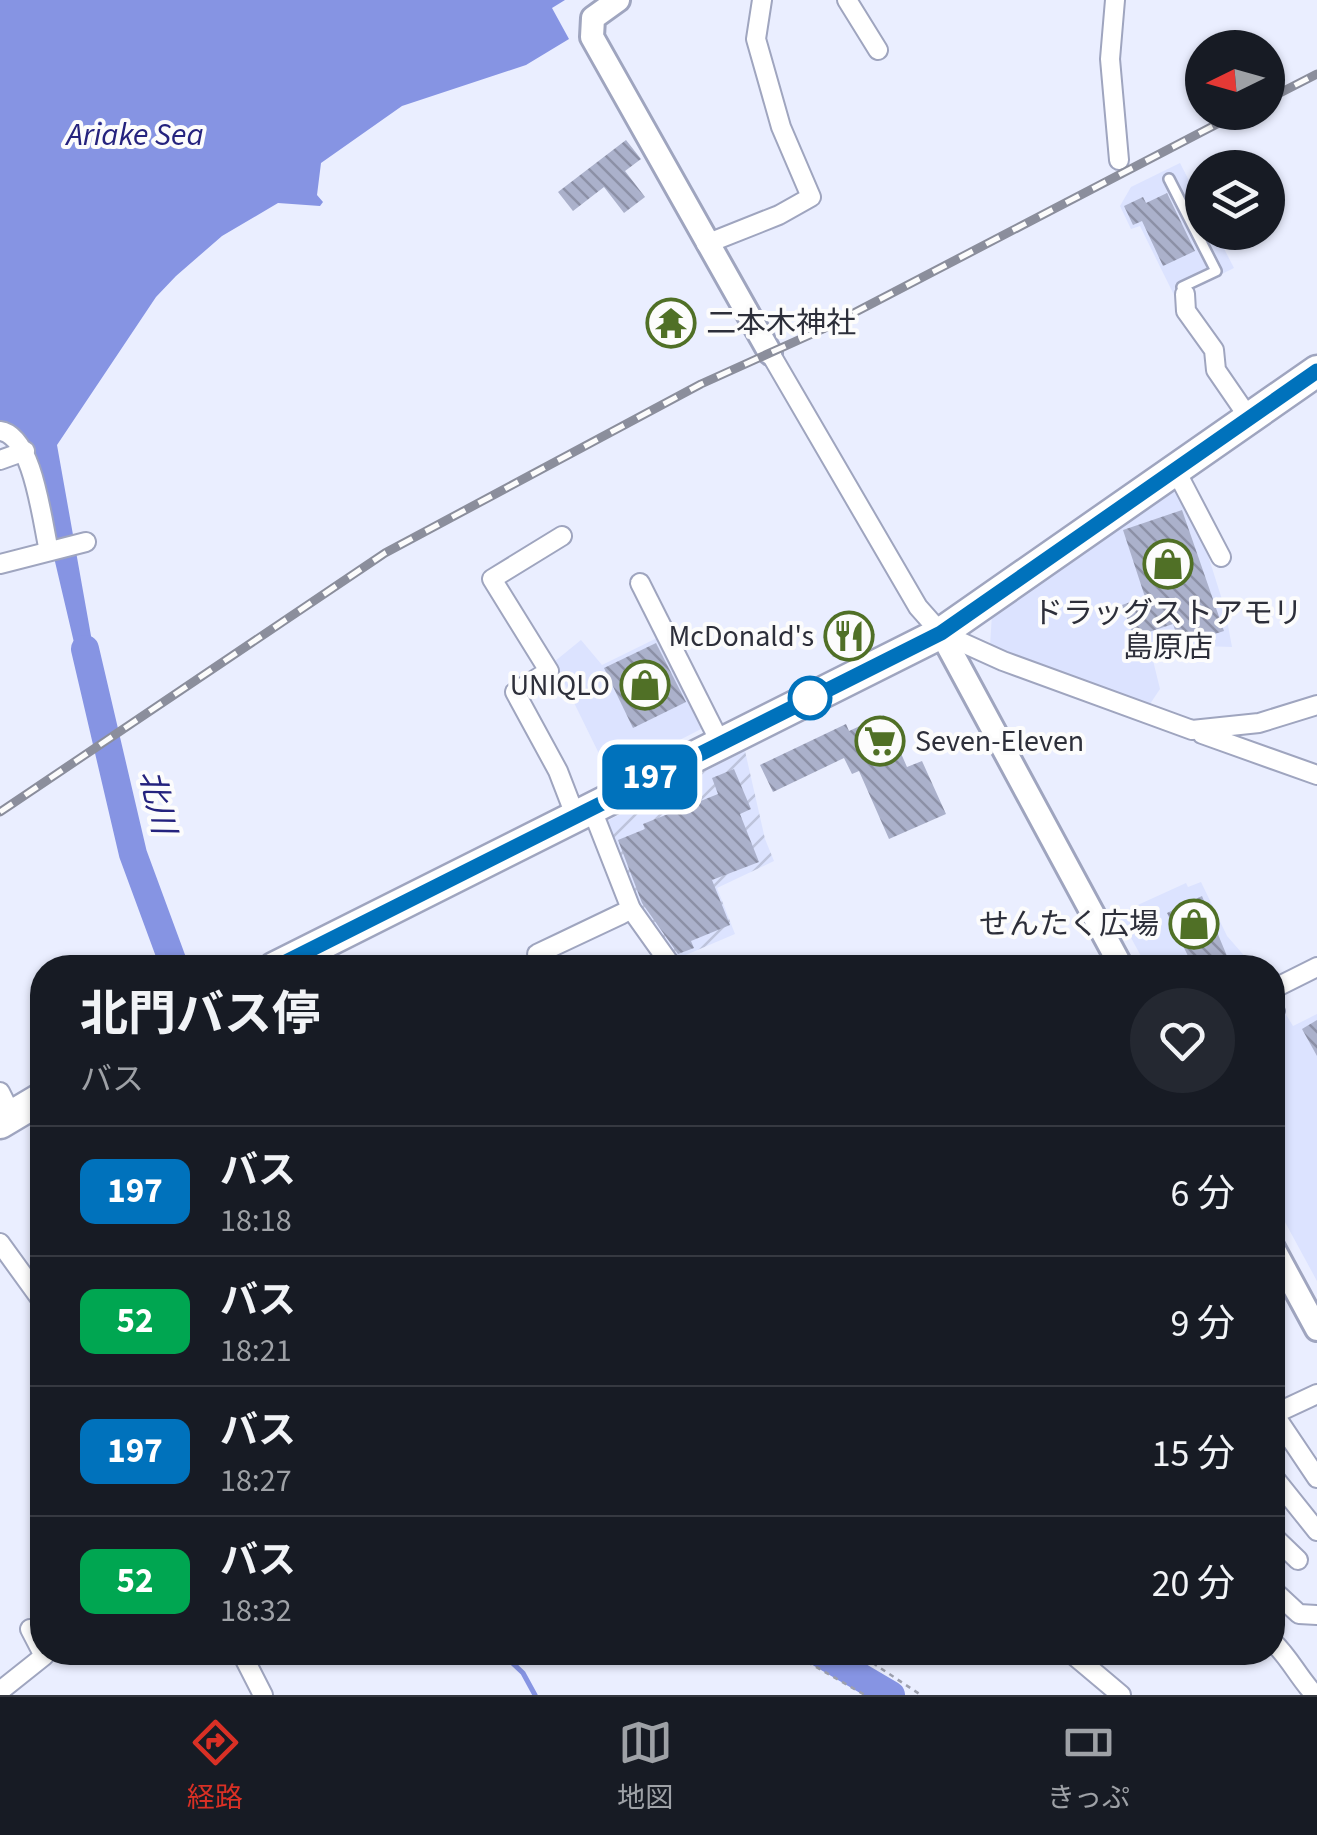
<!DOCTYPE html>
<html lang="ja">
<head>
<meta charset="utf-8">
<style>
	body { margin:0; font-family:"Source Sans 3","Noto Sans JP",sans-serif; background:#242831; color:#f1f3f6; height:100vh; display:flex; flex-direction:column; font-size:38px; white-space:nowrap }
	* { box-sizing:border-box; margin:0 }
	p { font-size:32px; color:#9ea1a6 }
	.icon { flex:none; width:55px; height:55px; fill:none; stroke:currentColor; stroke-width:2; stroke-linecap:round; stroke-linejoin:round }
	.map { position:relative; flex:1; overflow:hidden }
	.details { position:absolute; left:30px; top:955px; width:1255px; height:710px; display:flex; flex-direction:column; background:#171b24; border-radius:40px; box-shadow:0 2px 8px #0004 }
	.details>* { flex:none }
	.badge { padding:0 20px; border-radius:15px; font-size:35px; line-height:65px }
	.needle { width:65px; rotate:265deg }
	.buttons { position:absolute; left:1185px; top:30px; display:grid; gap:20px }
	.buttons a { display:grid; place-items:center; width:100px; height:100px; border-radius:50%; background:#171b24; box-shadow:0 2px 8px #0004; font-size:50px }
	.map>.badge { position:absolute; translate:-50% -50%; box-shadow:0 0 0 5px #fff }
	.round { display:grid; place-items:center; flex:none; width:105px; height:105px; border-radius:52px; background:#242831 }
	.head { display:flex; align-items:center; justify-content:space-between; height:170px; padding:0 50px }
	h1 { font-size:48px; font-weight:700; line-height:75px }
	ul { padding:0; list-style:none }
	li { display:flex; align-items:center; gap:30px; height:130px; padding:0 50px; border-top:2px solid #363941 }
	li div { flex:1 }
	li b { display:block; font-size:38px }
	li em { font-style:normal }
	li .badge { min-width:110px; font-weight:700; text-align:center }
	.tab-bar { display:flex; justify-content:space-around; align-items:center; height:140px; border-top:2px solid #363941; background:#171b24; font-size:28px; color:#9ea1a6 }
	.tab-bar a { display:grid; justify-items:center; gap:5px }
	.tab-bar .selected { color:#d93025 }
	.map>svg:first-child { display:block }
</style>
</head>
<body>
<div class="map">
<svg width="1317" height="1695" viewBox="0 0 1317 1695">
	<defs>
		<pattern id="industrial-furrows" width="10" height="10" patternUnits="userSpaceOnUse" patternTransform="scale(2.5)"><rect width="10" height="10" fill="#dce3ff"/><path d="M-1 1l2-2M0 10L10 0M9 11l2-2" fill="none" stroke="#bdc3db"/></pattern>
		<pattern id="building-back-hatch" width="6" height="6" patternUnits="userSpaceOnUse" patternTransform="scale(2.5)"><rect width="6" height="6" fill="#abb1cb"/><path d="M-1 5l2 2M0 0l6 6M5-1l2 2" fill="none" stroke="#8c90a6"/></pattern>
	</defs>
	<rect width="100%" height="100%" fill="#eaeeff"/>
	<g fill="#dce3ff">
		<path d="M1180,163L1202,206V232L1216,233L1234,268L1175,297L1140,226L1131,229L1120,206L1131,187Z"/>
		<path d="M1174,486L1200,530L1225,609L1232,647L1149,644L1160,689L1148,707L990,646L992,614Z"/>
		<path d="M659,637L703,728L610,776L554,662L581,640L602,665Z"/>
		<path d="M1201,882L1227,936L1254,967H1147L1118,914L1186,883L1188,887Z"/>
		<path d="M1272,992L1293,1026L1317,1014V1281L1273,1200Z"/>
	</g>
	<path fill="url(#industrial-furrows)" d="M745,751L765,839L774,861L717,888L735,934L674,960L634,906L603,823Z"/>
	<path fill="#8694e3" d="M0,0H565L552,8L569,39L526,65L402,106L321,163L317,195L323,202L320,206L278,203L222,236L176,276L156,297L57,445L93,647L76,651L29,451L0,426Z"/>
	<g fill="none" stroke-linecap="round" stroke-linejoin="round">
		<path stroke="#8694e3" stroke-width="5" d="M501,1652L523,1673L535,1695"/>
		<g stroke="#8694e3" stroke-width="28">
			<path d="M85,649L133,854L175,968"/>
			<path d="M818,1652L891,1695"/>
		</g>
	</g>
	<g fill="url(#building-back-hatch)">
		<path d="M626,140L641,159L625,171L645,197L624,213L604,187L573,211L558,192Z"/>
		<path d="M1167,193L1195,251L1163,266L1142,221L1133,225L1124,206L1143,197L1146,203Z"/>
		<path d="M1182,510L1224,631L1180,645L1173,624L1134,637L1122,605L1145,597L1123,530Z"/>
		<path d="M865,616L875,635L833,657L823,637Z"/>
		<path d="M656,643L686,702L633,728L604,668Z"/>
		<path d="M884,715L907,767L922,761L946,814L889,839L859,771L852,774L844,758L773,792L760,765L846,724L849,731Z"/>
		<path d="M734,769L751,809L740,814L759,862L712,880L730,925L691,941L694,948L678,954L642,903L618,840L645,829L643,824L718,794L712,778Z"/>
		<path d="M1202,896L1232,968H1170L1189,958L1167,913Z"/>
		<path d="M1317,1020V1056L1302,1029Z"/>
	</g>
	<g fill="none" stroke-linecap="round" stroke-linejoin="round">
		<g stroke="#9fa5bf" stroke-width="14">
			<g id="service">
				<path d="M1169,179L1216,271L1182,287L1184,291"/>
				<path d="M1272,998L1279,1011L1272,1021"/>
			</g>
		</g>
		<g stroke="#9fa5bf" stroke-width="22">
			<g id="minor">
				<path d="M847,0L878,50"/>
				<path d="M1115,0L1110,59L1119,160"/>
				<path d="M706,244L779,215L811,197L781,127L756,39L762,0"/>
				<path d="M1185,294L1186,311L1214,350L1216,370L1249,418"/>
				<path d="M770,353L918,607L941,633L1003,661L1192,730L1259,723L1317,705"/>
				<path d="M0,431C33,435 42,521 49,551"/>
				<path d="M0,460L25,451"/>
				<path d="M1175,469L1221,557"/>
				<path d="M562,536L492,579L549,671L515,692L558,771L575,815"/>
				<path d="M0,564L86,542"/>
				<path d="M640,583L720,742"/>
				<path d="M1202,734L1317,775"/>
				<path d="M591,807L631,909L673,968"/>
				<path d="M631,909L620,915L537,954Z"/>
				<path d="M1272,984L1279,986L1317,967"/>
				<path d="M0,1092L12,1116"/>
				<path d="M0,1243L42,1301"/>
				<path d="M1274,1414L1317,1478"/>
				<path d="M1272,1415L1317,1394"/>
				<path d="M1272,1475L1317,1531"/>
				<path d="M1272,1535L1298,1560"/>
				<path d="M1272,1589L1299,1614L1317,1615"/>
				<path d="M1272,1641C1290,1658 1298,1677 1315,1695"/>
				<path d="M241,1652L263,1695"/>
				<path d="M1070,1652L1121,1695"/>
				<path d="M0,1691L44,1656L30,1629"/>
			</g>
		</g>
		<g stroke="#9fa5bf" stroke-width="28">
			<g id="tertiary">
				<path d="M618,0L593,18L592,37L770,353"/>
				<path d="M941,633L1122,968"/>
				<path d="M1272,1246L1317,1329"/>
			</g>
		</g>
		<g stroke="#9fa5bf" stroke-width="35">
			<g id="trunk">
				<path d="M274,968L941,633L1317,371"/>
				<path d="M0,1123L42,1098"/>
			</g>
		</g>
		<g stroke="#9c9fad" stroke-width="2.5" stroke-dasharray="5 5" stroke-linecap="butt">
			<path d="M790,1652L865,1695"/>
			<path d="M856,1652L921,1695"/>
		</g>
		<use href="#service" stroke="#fff" stroke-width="9"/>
		<use href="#minor" stroke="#fff" stroke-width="18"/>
		<use href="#tertiary" stroke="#fff" stroke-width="22"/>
		<use href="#trunk" stroke="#fff" stroke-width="30"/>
		<g stroke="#8b8e9c" stroke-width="9">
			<g id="rail">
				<path d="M1268,99L1317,74"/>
				<path d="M0,812L385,553L701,384L823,329L1240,112"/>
			</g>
		</g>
		<use href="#rail" stroke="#fcfcfc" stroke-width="5" stroke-dasharray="15" stroke-linecap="butt"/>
	</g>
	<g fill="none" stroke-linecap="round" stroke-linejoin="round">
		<g stroke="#fff" stroke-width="22">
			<path id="line" d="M274,968L941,633L1317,371"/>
		</g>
		<use href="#line" stroke="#0072bc" stroke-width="15"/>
	</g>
	<defs>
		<g id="temple-ring" transform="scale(2.5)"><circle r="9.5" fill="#fcfcfc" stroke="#507026" stroke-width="1.5"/><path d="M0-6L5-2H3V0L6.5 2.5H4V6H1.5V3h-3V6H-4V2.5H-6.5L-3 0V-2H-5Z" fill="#507026"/></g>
		<g id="shop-ring" transform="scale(2.5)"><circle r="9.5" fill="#fcfcfc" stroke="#507026" stroke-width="1.5"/><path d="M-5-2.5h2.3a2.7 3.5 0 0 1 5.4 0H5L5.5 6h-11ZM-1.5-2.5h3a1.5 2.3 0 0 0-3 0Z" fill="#507026"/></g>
		<g id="restaurant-ring" transform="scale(2.5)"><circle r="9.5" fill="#fcfcfc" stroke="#507026" stroke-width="1.5"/><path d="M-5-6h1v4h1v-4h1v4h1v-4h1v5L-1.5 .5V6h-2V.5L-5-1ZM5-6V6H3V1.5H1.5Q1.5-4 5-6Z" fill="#507026"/></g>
		<g id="supermarket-ring" transform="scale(2.5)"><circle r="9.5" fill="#fcfcfc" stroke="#507026" stroke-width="1.5"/><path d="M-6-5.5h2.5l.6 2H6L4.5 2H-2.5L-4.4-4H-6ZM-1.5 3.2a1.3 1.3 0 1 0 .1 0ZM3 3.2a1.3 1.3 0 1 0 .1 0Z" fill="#507026"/></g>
	</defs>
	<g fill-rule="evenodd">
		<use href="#temple-ring" x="671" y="323"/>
		<use href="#shop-ring" x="1168" y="564"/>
		<use href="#restaurant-ring" x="849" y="636"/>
		<use href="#shop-ring" x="645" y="685"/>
		<use href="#supermarket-ring" x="880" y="741"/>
		<use href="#shop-ring" x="1194" y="924"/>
	</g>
	<circle fill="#fff" stroke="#0072bc" stroke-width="5" cx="810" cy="698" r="20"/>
	<g text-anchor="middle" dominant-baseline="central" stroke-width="8" stroke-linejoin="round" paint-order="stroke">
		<g font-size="30" fill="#2d2f3a" stroke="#fcfcfc" text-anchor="end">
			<text x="706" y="323" text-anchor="start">二本木神社</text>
			<text x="1168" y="613" text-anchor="middle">ドラッグストアモリ<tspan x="1168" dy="34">島原店</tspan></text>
			<text x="814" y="636">McDonald's</text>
			<text x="610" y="685">UNIQLO</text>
			<text x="915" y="741" text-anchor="start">Seven-Eleven</text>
			<text x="1159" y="924">せんたく広場</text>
		</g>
		<g font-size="32" font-style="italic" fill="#25237e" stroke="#fcfcfc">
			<text x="135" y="135">Ariake Sea</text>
			<text transform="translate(157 802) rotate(77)">北川</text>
		</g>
	</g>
</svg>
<div class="buttons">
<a><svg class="needle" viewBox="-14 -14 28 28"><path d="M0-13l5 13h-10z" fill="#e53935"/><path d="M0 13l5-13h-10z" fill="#9ea1a6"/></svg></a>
<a><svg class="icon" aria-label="layers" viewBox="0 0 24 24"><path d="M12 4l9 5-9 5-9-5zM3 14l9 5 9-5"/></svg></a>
</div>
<b class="badge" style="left:650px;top:777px;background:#0072bc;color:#fff">197</b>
<section class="details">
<div class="head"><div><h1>北門バス停</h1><p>バス</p></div><a class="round"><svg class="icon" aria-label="heart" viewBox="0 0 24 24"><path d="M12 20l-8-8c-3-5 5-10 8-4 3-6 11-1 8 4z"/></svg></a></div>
<ul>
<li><span class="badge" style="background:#0072bc;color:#fff">197</span><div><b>バス</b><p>18:18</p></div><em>6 分</em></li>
<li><span class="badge" style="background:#00a651;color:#fff">52</span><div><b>バス</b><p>18:21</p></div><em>9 分</em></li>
<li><span class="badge" style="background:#0072bc;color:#fff">197</span><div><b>バス</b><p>18:27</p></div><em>15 分</em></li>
<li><span class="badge" style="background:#00a651;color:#fff">52</span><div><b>バス</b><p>18:32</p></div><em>20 分</em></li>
</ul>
</section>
</div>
<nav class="tab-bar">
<a class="selected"><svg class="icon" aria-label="directions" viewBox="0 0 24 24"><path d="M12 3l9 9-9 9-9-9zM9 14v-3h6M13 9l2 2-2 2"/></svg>経路</a>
<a><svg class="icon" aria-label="map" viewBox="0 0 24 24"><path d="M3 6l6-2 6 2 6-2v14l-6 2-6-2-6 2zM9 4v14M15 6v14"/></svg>地図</a>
<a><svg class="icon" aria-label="tickets" viewBox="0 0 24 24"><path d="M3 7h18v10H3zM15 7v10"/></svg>きっぷ</a>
</nav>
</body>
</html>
